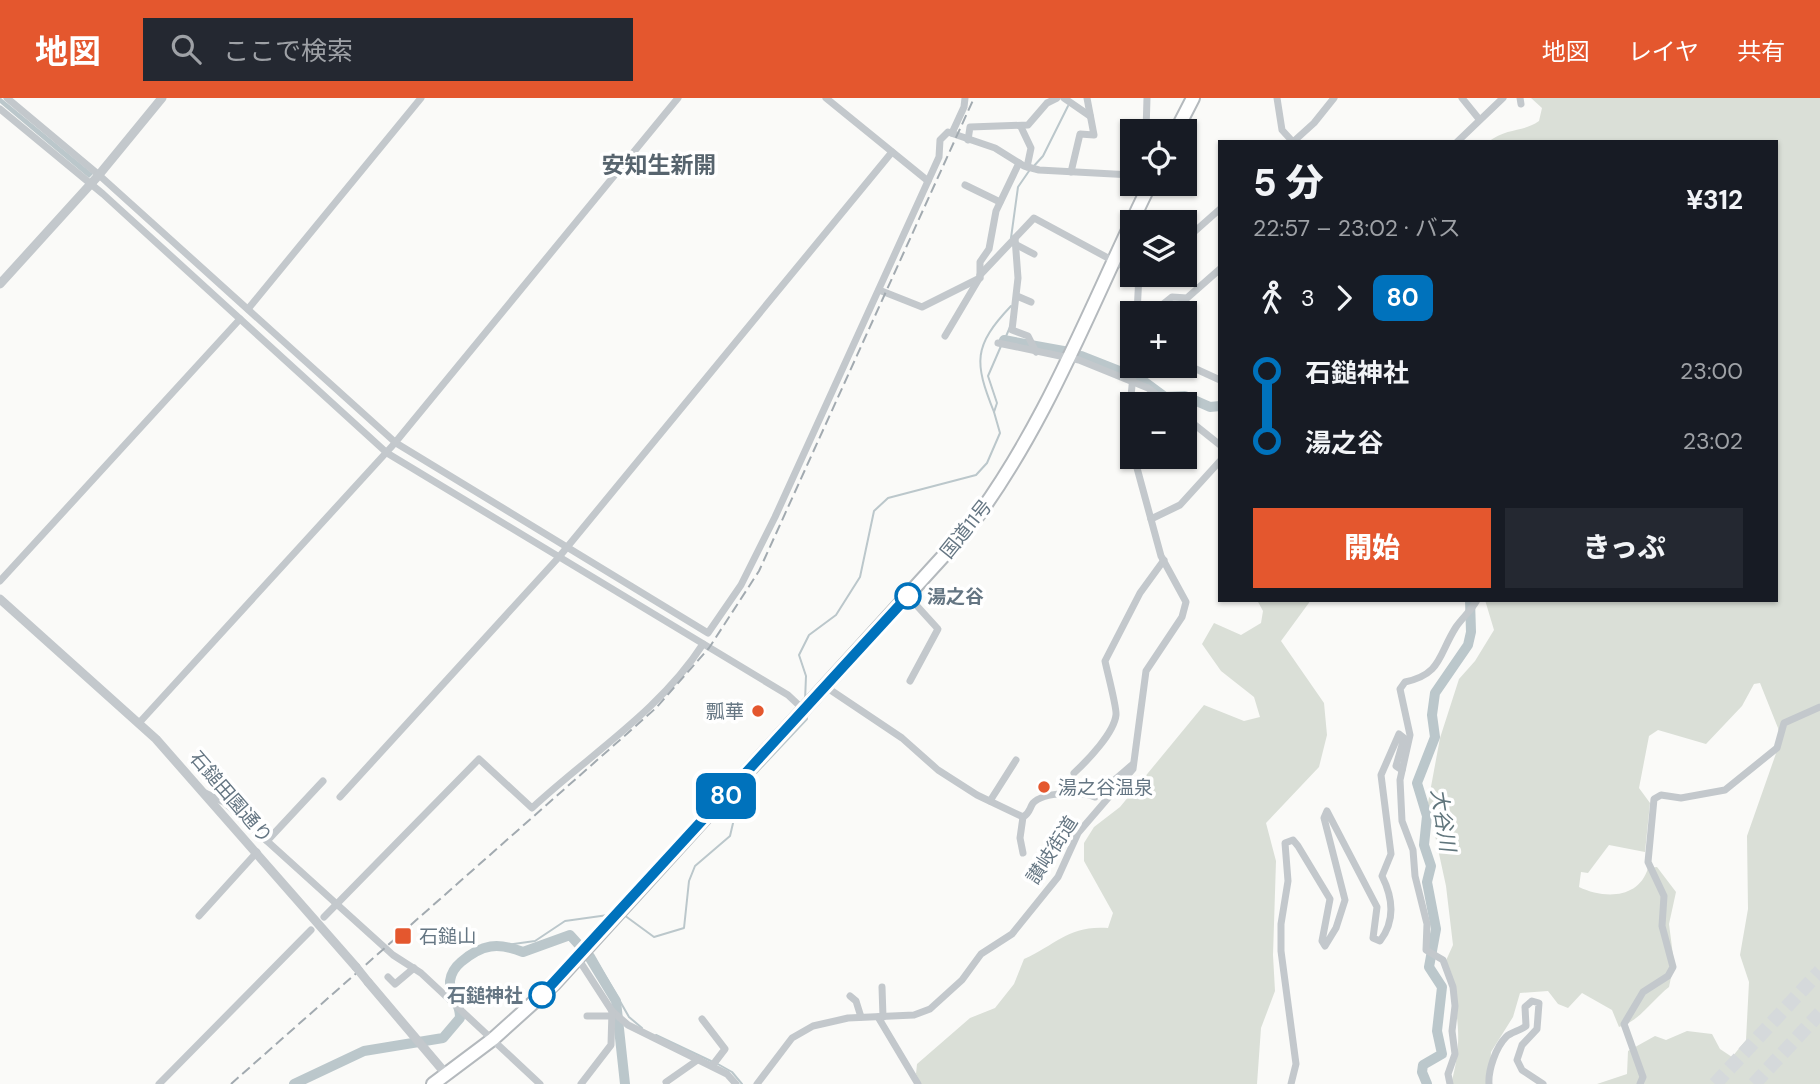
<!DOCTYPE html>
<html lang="ja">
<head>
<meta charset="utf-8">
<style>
	body { margin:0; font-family:"DM Sans","Noto Sans JP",sans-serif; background:#242831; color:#f1f3f6; height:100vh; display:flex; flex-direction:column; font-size:26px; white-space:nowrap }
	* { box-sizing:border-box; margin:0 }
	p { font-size:23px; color:#9ea1a6 }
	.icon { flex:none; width:38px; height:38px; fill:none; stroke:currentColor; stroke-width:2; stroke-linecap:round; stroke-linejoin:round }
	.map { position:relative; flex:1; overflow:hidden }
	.side { position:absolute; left:1218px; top:42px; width:560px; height:462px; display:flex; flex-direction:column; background:#171b24; border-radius:0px; box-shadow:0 2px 5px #0004 }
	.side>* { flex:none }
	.badge { padding:0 14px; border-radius:10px; font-size:24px; line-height:46px }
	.fabs { position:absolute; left:1120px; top:21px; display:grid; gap:14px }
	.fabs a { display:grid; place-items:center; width:77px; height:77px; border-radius:0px; background:#171b24; box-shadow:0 2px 5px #0004; font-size:35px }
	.map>.badge { position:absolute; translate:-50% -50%; box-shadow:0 0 0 4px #fff }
	.legs { display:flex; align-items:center; gap:10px; height:77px; padding:0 35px; font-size:23px }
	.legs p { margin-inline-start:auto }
	.head { display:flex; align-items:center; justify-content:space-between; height:119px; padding:0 35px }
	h1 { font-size:38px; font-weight:800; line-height:52px }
	.button { display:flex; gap:14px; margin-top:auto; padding:14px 35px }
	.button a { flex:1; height:80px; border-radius:0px; background:#e4572e; color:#fff; font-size:28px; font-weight:800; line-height:80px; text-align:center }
	.button a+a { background:#242831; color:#f1f3f6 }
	ul { padding:0 35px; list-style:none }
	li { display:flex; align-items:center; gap:24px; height:70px; font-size:26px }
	li i { display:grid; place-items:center; width:10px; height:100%; margin:0 9px; background:currentColor }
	li i::after { content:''; width:18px; height:18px; margin:-9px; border:5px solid; border-radius:50%; background:#171b24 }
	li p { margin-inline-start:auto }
	li:first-child i { background:linear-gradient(#0000 50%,currentColor 0) }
	li:last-child i { background:linear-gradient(currentColor 50%,#0000 0) }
	header { display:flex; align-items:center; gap:42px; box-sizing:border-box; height:98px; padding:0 35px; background:#e4572e; color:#fff }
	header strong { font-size:33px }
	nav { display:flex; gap:38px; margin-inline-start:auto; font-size:24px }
	.search { width:490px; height:63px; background:#242831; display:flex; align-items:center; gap:18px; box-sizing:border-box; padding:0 24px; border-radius:0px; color:#9ea1a6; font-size:26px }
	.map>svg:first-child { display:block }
</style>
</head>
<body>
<header>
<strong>地図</strong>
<div class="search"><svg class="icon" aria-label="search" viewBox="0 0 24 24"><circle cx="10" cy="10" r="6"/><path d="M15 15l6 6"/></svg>ここで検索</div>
<nav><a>地図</a><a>レイヤ</a><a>共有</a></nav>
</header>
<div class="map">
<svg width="1820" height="986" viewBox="0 0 1820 986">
	<rect width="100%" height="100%" fill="#fafaf8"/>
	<g fill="#dadfd7">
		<path d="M1531,0H1820V986H1597L1627,976L1628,953L1655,938L1666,942L1687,933L1712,936L1720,951L1732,959L1746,942L1749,884L1740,857L1748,811L1747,738L1780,644L1778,630L1760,585L1754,586L1742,608L1706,646L1658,632L1649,638L1639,690L1650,705L1645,754L1609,747L1588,775L1581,774L1579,789C1604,801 1639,801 1648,770L1657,769L1676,794L1669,826L1674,865L1669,889C1652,902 1640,923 1619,929L1612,912L1582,895L1568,910L1558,906L1548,893L1520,895L1513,919L1491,954L1489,986H1451C1464,940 1458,911 1444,867L1453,847L1446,788L1428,705L1440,640L1459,581L1475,563L1494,532L1485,502H1776V44H1488C1507,29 1522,35 1539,23L1542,10Z"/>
		<path d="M1257,502H1311L1281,543L1324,605L1327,637L1319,669L1266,725L1276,763L1273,857L1275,893L1261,930L1257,986H921L916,976L917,966L970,920L995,910L1014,886L1024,861C1057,846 1069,827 1108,830L1113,815L1084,763V745L1094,729L1120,709L1204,607L1244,623L1260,619L1254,599L1221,573L1202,546L1214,525L1241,537L1261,525L1263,513Z"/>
	</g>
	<path fill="#bbc7cb" d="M0,0H1L93,76L89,80L0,5Z"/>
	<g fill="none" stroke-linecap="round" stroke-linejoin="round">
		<g stroke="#bbc7cb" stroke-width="2">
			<path d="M1033,69L1043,58L1068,8"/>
			<path d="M1011,140L1018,89L1029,73"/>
			<path d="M1004,243L1010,229"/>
			<path d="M994,314C974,264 973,248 1011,208"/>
			<path d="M805,603L806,578L799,557L809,537L836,517L860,479L874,413L888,400L976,377L987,365L1000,335L994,314L997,305L988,278L1001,248"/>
			<path d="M624,817L654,839L684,830L689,783L695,768L730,738L741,691L807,621L806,615"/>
			<path d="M506,847L535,843L565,823L608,817"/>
			<path d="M588,857L593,856L629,919L642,930"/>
			<path d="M656,937L711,963"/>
			<path d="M716,965L732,974L742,986"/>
		</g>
		<g stroke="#bbc7cb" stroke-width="10">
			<path d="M1004,242L1069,254"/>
			<path d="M1081,258L1142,282L1165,299L1185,298L1210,309L1220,308"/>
			<path d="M294,986L364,953L443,940L460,920C461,906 449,895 450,883C451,875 455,869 461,864C482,846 498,844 523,854L570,837L588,857L616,903L625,986"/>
			<path d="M1427,986L1422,974L1423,967L1442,956L1437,933L1442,889L1429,869L1436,831L1427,784L1431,768L1424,747L1427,718L1417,685L1435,639L1432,617L1435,595L1468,547L1471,534L1470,502"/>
		</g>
		<g stroke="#d5d9db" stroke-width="14" stroke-dasharray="14 7" stroke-linecap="butt">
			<path d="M1715,986L1820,873"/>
			<path d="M1754,986L1820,915"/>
		</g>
		<g stroke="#b4b9bd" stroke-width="16">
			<g id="trunk">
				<path d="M1176,33L1193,0"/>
				<path d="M433,986L493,941L554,886L968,431C1048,326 1092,203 1150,86"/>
			</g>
		</g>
		<g stroke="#c3c8cc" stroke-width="7">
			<path d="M7,0L99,77L396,345L708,535L741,487L775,419L939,59L940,42L948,34L995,50L1024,68L1039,72L1132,77"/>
			<path d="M826,0L928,83"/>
			<path d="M1064,0L1090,18"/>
			<path d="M1277,0L1282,32L1293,44"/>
			<path d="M1462,0L1479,21"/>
			<path d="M1520,0L1521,6"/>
			<path d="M0,11L103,96L387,355L788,597L804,612"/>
			<path d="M1021,29L1031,50L1027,69"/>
			<path d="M1146,33L1147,0"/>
			<path d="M952,35L964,9L965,0"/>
			<path d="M968,42L970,29L1028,27L1047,5L1057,0"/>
			<path d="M1293,44L1314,25L1334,0"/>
			<path d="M1457,44L1503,0"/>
			<path d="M1071,74L1080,36L1094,37L1087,0"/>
			<path d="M965,87L1000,104"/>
			<path d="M1015,140L1018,180L1012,232L1028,238L1036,254"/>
			<path d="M1185,142L1220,111"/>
			<path d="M1015,146L1034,156"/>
			<path d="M980,177L1034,120L1132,173"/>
			<path d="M879,192L922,209L980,180"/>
			<path d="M1017,198L1031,204"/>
			<path d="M248,211L421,0"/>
			<path d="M1137,215L1139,177"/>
			<path d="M1152,215L1172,199L1187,200L1220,171"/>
			<path d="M945,238L980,179V164L989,151L996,113L1019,65"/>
			<path d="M998,245L1079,262L1148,290L1169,306"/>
			<path d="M1185,266L1220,282"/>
			<path d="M1185,319L1220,347"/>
			<path d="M1132,352L1130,308L1134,268"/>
			<path d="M1151,421L1180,407L1220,363"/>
			<path d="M0,483L240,221"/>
			<path d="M908,498L938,531L910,583"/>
			<path d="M826,589L902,640L938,672L977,697L1023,719C1030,715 1029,711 1033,705C1043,694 1082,693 1095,699L1132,667"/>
			<path d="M139,625L394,346L678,0"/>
			<path d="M1074,675C1088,662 1114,635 1116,617C1117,610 1107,573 1105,563L1140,495L1164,462"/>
			<path d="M205,695L224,704L393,857L421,875L540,986"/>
			<path d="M340,699L559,459L892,54"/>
			<path d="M990,703L1016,662"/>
			<path d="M1023,719L1020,740L1023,755"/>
			<path d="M267,743L323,683"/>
			<path d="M199,818L257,754"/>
			<path d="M324,819L479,661L532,710C589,657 660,613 703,546"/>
			<path d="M577,859L612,913L628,927L727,976L736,986"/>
			<path d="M388,879L395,886L414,870"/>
			<path d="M882,889L883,919"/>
			<path d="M850,898L856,903L861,919"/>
			<path d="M587,918H611"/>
			<path d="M878,919L918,986"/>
			<path d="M702,921L725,951L712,968"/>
			<path d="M666,984L699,961"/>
			<path d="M159,986L311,832"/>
			<path d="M581,986L611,947L612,913"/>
			<path d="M757,986L792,940L813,928L848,920L914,917L930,911L962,882L981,856L1012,836L1058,779L1078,735L1133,671L1146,573L1182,519L1186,504L1161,458L1134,359"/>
			<path d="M1291,986L1296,966L1281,853V826L1288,783L1285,745L1293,742L1298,748L1330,801L1322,843L1325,848L1336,830L1345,802L1324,720L1327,713L1377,809L1373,840L1380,843C1396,822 1393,800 1382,778L1391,756L1381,677L1399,636L1404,640L1396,668L1402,672"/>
			<path d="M1450,986L1448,976L1455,956L1452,933L1455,908L1453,889L1443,862L1426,852L1427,826L1415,778L1413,752L1402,723L1400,682L1410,637L1400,591L1405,584C1442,576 1438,557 1456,529C1462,520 1471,513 1477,502"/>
			<path d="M1489,986C1488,972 1496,949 1506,939C1511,934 1520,933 1526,928L1525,909L1532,903L1539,905L1537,931L1522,947L1517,962L1522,972L1543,986"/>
			<path d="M1640,986L1643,979L1624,926L1643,894L1668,878L1673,869L1662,828L1664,798L1648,764L1654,701L1661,697L1681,700L1725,692L1777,650L1784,625L1820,609"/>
		</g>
		<g stroke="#c3c8cc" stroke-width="9">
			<path d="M0,186L98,78L162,0"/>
			<path d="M0,501L156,641L356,869"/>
			<path d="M368,884L446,976"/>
		</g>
		<use href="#trunk" stroke="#fff" stroke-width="12"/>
		<path stroke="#a2aab0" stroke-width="2" stroke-dasharray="10 5" stroke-linecap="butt" d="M231,986L656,610L709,550L759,473L974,0"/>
		<path stroke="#c3c8cc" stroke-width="9" d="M356,869L368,884"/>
	</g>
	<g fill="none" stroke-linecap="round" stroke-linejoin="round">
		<g stroke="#fff" stroke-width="16">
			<path id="line-1" d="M542,897L908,498"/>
		</g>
		<use href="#line-1" stroke="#0072bc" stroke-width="10"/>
	</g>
	<g fill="#fff" stroke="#0072bc" stroke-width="3.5">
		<circle cx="908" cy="498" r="12"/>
		<circle cx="542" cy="897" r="12"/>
	</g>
	<g fill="#e4572e" stroke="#fff" stroke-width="2.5">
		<circle cx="758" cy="613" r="7"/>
		<circle cx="1044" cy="689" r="7"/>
		<rect x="394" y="829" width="18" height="18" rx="3.5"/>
	</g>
	<g text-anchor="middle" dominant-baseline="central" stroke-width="7" stroke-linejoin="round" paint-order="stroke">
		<g font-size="19" fill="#657683" stroke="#fff">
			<text transform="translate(966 431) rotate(-51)">国道11号</text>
			<text transform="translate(231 699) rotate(49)">石鎚田園通り</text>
			<text transform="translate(1052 752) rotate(-57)">讃岐街道</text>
		</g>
		<g font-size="19" font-weight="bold" fill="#657683" stroke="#fff" text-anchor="start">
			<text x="927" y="498">湯之谷</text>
			<text x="523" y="897" text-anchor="end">石鎚神社</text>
		</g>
		<g font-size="19" fill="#657683" stroke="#fff" text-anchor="start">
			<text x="744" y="613" text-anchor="end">瓢華</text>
			<text x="1058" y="689">湯之谷温泉</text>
			<text x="419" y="838">石鎚山</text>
		</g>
		<g font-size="21" font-style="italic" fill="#60757c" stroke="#fff">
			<text transform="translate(1443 722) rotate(81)">大谷川</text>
		</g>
		<g font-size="23" font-weight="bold" fill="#57646e" stroke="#fff">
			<text x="659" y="67">安知生新開</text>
		</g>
	</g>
</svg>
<div class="fabs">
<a><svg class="icon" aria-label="locate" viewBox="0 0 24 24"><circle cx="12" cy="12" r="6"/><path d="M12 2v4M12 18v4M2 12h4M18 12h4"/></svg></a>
<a><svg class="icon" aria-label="layers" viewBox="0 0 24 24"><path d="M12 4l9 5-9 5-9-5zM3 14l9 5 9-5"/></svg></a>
<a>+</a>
<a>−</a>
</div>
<b class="badge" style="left:726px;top:698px;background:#0072bc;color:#fff">80</b>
<section class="side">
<div class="head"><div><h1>5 分</h1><p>22:57 – 23:02 · バス</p></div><b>¥312</b></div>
<div class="legs"><svg class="icon" aria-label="walk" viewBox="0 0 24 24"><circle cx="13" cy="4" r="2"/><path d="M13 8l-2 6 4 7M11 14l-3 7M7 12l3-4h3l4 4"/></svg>3<svg class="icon" aria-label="forward" viewBox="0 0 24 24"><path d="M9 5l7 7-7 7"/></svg><b class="badge" style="background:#0072bc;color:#fff">80</b></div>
<ul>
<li><i style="color:#0072bc"></i><b>石鎚神社</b><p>23:00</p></li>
<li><i style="color:#0072bc"></i><b>湯之谷</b><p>23:02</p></li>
</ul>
<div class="button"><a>開始</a><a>きっぷ</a></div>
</section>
</div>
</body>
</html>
